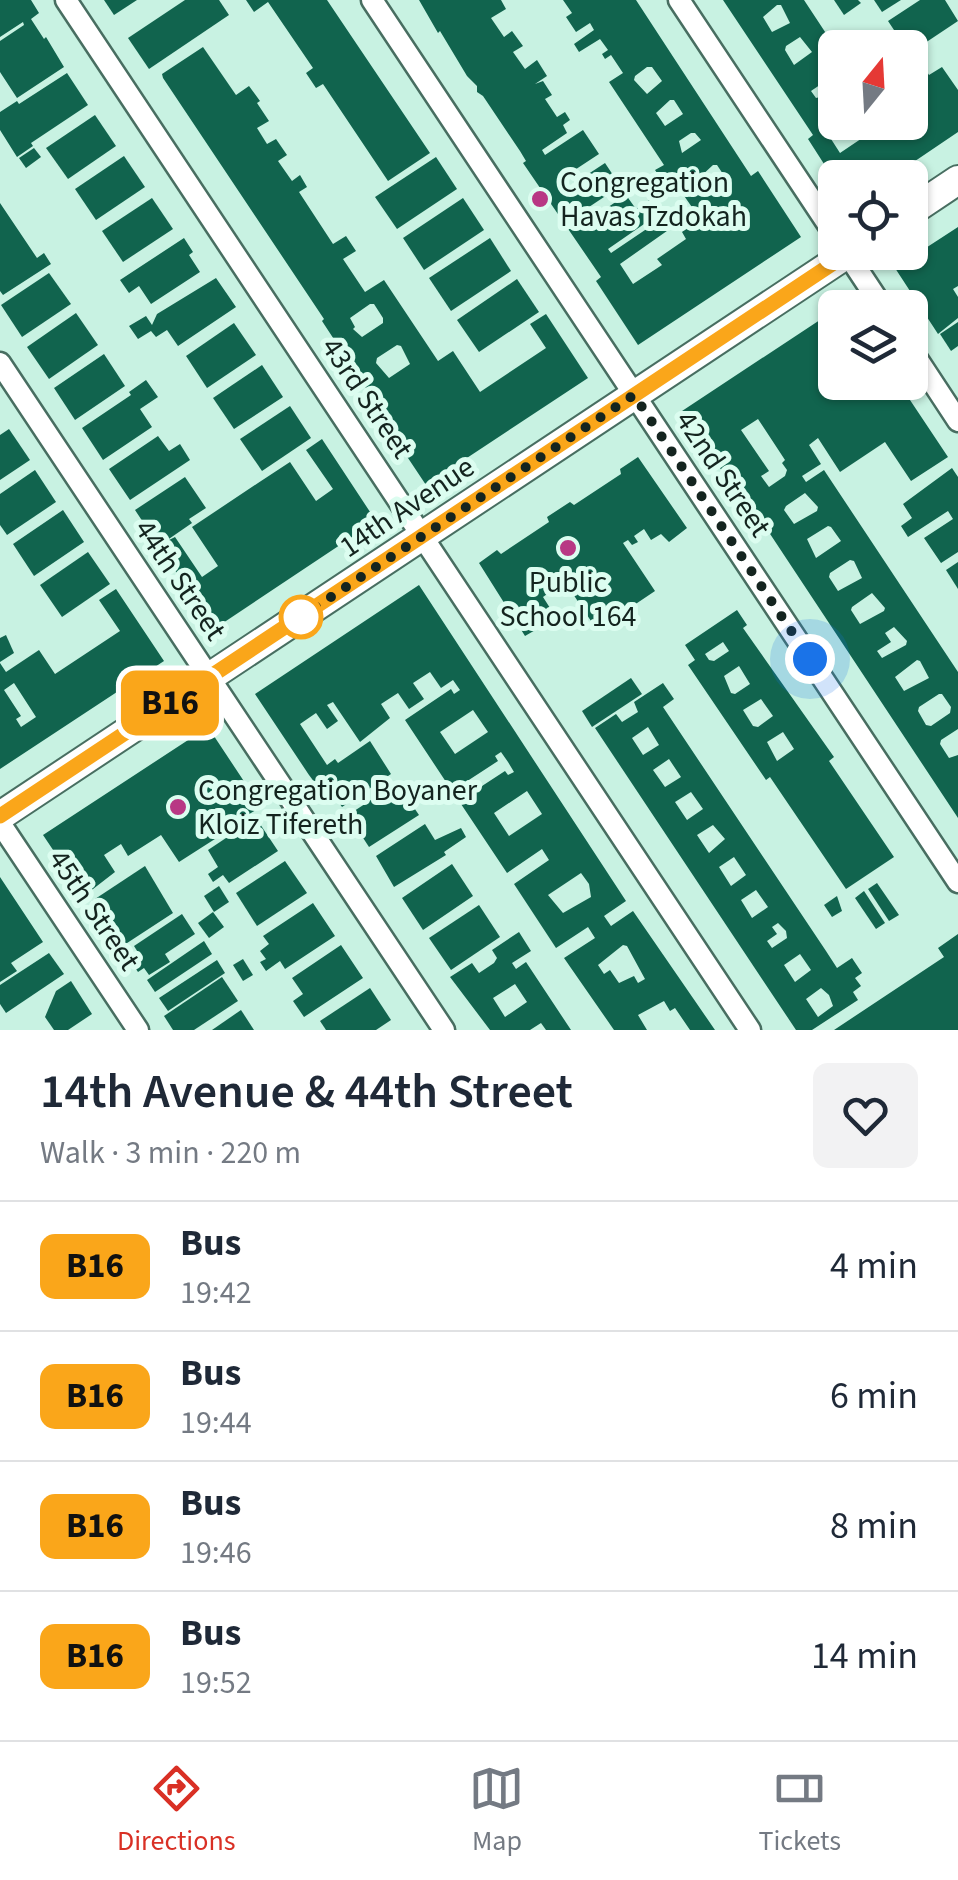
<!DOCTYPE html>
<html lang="en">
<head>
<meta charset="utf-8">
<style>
	body { margin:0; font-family:"Source Sans 3",sans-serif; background:#f2f2f3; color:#1f2937; height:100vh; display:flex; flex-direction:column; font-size:38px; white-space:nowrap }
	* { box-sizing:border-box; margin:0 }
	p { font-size:32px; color:#747a83 }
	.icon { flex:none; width:55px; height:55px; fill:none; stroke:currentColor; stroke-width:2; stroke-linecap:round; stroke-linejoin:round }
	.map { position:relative; height:1030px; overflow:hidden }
	.sheet { display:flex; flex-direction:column; background:#fff; flex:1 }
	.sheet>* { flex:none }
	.badge { padding:0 20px; border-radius:15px; font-size:35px; line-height:65px }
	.needle { width:65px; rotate:18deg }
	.fabs { position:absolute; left:818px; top:30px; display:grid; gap:20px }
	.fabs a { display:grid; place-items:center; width:110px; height:110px; border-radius:15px; background:#fff; box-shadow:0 2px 8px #0004; font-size:50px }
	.you { position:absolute; width:50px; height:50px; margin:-25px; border:8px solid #fff; border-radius:50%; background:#1a73e8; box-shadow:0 0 0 15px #1a73e833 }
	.map>.badge { position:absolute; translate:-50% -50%; box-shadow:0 0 0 5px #fff }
	.round { display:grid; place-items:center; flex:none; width:105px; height:105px; border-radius:15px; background:#f2f2f3 }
	.summary { display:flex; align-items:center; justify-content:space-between; height:170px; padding:0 40px }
	h1 { font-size:48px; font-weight:600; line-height:75px }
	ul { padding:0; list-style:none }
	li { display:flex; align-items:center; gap:30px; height:130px; padding:0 40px; border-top:2px solid #e0e1e3 }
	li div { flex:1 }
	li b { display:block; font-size:38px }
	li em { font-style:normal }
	li .badge { min-width:110px; font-weight:700; text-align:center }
	.tabs { display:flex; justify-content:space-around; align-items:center; height:140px; border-top:2px solid #e0e1e3; background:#fff; font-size:28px; color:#747a83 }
	.tabs a { display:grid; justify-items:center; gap:5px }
	.tabs .active { color:#d93025 }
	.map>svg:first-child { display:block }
</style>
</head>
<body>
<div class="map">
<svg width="958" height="1030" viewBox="0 0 958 1030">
	<rect width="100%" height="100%" fill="#c8f2e2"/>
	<g fill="#11644e" fill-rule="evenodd">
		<path d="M0,0H31L39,13L31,19L44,39L46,37L64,67L17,98L0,72V41L24,25L23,22L0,37Z"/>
		<path d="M104,0H137L114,15Z"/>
		<path d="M185,0H219L229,15L149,69L128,38Z"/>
		<path d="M246,0H327L430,153L388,181L323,84L316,88L306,73L313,68L268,2L254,12Z"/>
		<path d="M419,0H501L506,9L491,18L504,37L512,31L523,46L513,52L525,69L537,60L547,76L535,84L543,81L552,95L545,99L557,117L565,112L570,120L563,125L567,133L542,150L545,155L583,130L599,154L561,179L567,188L605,163L617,181L622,178L625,183L583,211L589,220L626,195L636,209L654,197L674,226L620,264L633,284L662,265L657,259L686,239L682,232L712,207L709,203L696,213L671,177L663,182L655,170L664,165L609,82L623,73L611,55L605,59L602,54L608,50L600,39L579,52L574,44L594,30L590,23L576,32L566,17L572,13L563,0H636L751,176L758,171L801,237L638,345L596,281L601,277L523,163L526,161L520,151L483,96L477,92V86L467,76L440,31L438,33ZM647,67H652L662,81L647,94L634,80L635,76ZM670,100H674L683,114L665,126L656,113ZM691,133H695L701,140L682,153L679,141ZM713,165H717L727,180L712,192L708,191L699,178ZM647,222L648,228L611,253L608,249Z"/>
		<path d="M723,0H804L835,47V86L830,78L811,91L816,98L820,97L835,87V121L824,128L840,153L886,122H910V107L922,99L915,89L910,92V60L913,58H918L929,75L942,67L958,90V132L890,178H833L808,139L813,135ZM777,5H781L790,23L772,32L763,17ZM800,37L812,52L794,65L785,50L786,46Z"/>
		<path d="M834,0H858L861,3L844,15Z"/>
		<path d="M874,0H901L882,12Z"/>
		<path d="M920,0H945L958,21L910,53V48H906L888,21Z"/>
		<path d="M203,47L236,95L249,86L260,101L257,103L269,121L257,128L267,144L276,139L287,155L278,161L292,181L300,175L307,187L299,192L333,244L346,236L356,251L343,259L365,292L384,280L438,361L453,351L480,392L546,348L530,324L546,314L588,378L426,485L372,404L375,402L322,321L324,319L163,78L162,74ZM370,304H374L383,318V323L362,337L353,329L355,327L350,318ZM397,345L401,346L410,364L389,378L376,363L377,358Z"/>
		<path d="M67,73L88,105L31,143L33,146L17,157L0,130V112L17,101L19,104Z"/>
		<path d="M95,115L116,146L68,179L46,148Z"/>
		<path d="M34,148L41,157L26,168L19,158Z"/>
		<path d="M124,156L145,187L96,220L75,189Z"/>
		<path d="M436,157L457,189L397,229L375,197Z"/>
		<path d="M152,198L173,229L123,262L102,231Z"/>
		<path d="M463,198L484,230L424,270L403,238Z"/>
		<path d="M0,203L37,258L44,253L51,264L3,295L0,291Z"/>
		<path d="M958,227V286L953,289L958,297V318L938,334L895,268Z"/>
		<path d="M184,238L193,252L189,255L200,272L151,304L139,286L129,293L120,280Z"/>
		<path d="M490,238L511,271L451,311L429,278Z"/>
		<path d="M49,273L71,304L22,337L1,305Z"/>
		<path d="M216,278L236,307L178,346L167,330L156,337L151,331L138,339L129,326L146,316L152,325L157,314Z"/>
		<path d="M517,279L539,312L479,352L457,320Z"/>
		<path d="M835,310V382H898L948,457L911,481L885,442L840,472L818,438L809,445L821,464L802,476L806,482L824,470L958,672V729L941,740L940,744L949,758L958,755V818L741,490L736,492L682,411ZM758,419L785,460L782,463L787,470L785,476L769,487L761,476L769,471L741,430ZM805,493L818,507L817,511L794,524L784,510L786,506ZM828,526L831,527L841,541L816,558L807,539ZM850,560L854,561L862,578L838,591L829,577L830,573ZM872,593L885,608L884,611L860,624L851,610L852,607ZM894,627L907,641L906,645L882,658L877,651L891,642L885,633ZM917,660L920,661L929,678L904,691L895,677ZM939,694H942L951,707L950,713L931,726L926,725L918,711L919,707Z"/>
		<path d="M76,313L98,345L49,379L27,347Z"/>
		<path d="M958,322V346L951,351L940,334Z"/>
		<path d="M234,323L256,355L207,388L186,356Z"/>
		<path d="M104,354L125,386L75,420L54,388Z"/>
		<path d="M262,365L283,397L234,429L213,398Z"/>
		<path d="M146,380L158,397L140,409L152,427L103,460L82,428L131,395L129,392Z"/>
		<path d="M290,406L311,438L262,471L240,439Z"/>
		<path d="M9,429L30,460L0,480V435Z"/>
		<path d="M158,436L169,451L180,444L190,460L130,500L109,469Z"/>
		<path d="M322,439L376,521L214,629L135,510L185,477L206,508L189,519L192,523L163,543L175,537L202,577L218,566L192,527L258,483L290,462L316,501L333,489L306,450Z"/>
		<path d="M638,457L687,528L669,542L661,534L651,540L644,529L634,536L638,542L632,545L628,540L623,543L655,591L597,630L565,582L559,586L563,592L558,595L554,589L543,597L550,608L540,615L544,625L525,636L479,563L497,550L501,554L549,522L547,517L570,502L574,505L621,474L620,469Z"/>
		<path d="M952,468L958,477V552L941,563L924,538L953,519L948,511L908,537L901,526L912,518L903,504Z"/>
		<path d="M35,470L56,502L7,535L0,525V494Z"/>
		<path d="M63,510L84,542L34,576L13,544Z"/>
		<path d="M88,552L110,584L62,617L40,585Z"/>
		<path d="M958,562V589L946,570Z"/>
		<path d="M419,585L626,901L604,916L611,926L633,911L715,1030H690L675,1008L670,1011L664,1001L638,1015L647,1030H614L564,958L595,938L588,927L556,948L514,884L549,860L542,849L507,873L459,801L505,771L508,775L514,772L508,762L501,752L495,756L498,761L452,791L405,720L451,689L454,694L460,690L453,680L441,688L430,672L413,683L424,699L409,709L398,693L381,704L390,718L360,742L333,702L327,705L338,721L327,729L316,713L300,724L327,765L335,759L338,763L370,741L391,774L342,807L331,791L324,795L309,775L255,694ZM473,710L488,732L455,754L440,732ZM527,791L542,814L509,836L494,813ZM581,873L589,884L591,897L563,913L548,895ZM623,945L627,946L645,979L638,983L634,976L619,983L610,970L604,974L598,965Z"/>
		<path d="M116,589L164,661L0,769V663L6,672L39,650L55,674L120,631L99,600ZM14,683L36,717L21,727L16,719L21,716L4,690Z"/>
		<path d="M737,610L747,625L743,628L834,757L829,761L894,857L846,889L770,777L766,780L688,665L695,660L685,645ZM723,642L729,651L714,661L709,660L705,654ZM739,666L750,684L735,694L731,693L724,676ZM761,699L773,716L758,727L753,726L743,710ZM783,732L794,749L777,761L767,742Z"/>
		<path d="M6,635L14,653L0,662V638Z"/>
		<path d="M631,678L642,694L592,727L582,711Z"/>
		<path d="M663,683L674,699L663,707L826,951L837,968L852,958L862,973L855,978L861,986L853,992L858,1000L812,1030H796L595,728L616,714L622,722L638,712L634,702ZM648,727L659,745L643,755L632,738ZM669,759L681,777L665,787L653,770ZM691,792L703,809L687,820L675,802ZM713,825L725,839L709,853L697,835ZM734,857L746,875L731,886L719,867ZM756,890L768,907L752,918L741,900ZM778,923L786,931L787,938L772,948L767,941L777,934L772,927ZM800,954L811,970L795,982L784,965ZM821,988L829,995L833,1006L818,1017L806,999Z"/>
		<path d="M208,727L261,807L227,827L229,830L179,862L161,835L128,856L121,844L104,855L115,872L84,896L43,835Z"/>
		<path d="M397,783L419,815L369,847L348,815Z"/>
		<path d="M256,818L278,851L229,883L223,875L213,882L208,874L218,867L208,850Z"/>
		<path d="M425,824L435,840L461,828L466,837L444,852L446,855L394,887L376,856Z"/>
		<path d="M285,861L307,893L257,926L236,893Z"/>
		<path d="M452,864L473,896L423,930L402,898Z"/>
		<path d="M145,866L173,913L124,945L92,901Z"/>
		<path d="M0,877L43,942L11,963L17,971L0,982Z"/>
		<path d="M877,883L899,915L889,921L868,889Z"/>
		<path d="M219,886L229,902L214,912L204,896Z"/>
		<path d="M864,891L885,923L876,929L855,898Z"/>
		<path d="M837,896L842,911L832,917L824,905Z"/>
		<path d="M313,903L335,936L285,969L280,961L266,971L260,962L266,959L260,951L269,944L263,936Z"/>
		<path d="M479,905L500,937L451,970L429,938Z"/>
		<path d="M213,912L224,927L209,938L198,923Z"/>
		<path d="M182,914L195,934L165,954L170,962L149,975L144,968L138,972L130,960L139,954L134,946Z"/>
		<path d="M519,932L531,951L512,963L516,969L526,962L571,1030H546L541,1023L530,1030H490L450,977L472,963L479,973L494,963L497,958L492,950ZM515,984L527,1002L505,1017L493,998Z"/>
		<path d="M958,934V1030H834L944,957L938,948Z"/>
		<path d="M204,941L212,954L155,992L147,980Z"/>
		<path d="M341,945L363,978L304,1017L293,1001L303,994L292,978Z"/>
		<path d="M49,953L64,974L6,1013L0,1004V985Z"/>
		<path d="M243,959L253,975L243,981L233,965Z"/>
		<path d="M217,960L225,973L168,1011L159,998Z"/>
		<path d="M222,977L238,1001L194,1030H173L164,1016Z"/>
		<path d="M71,981L92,1014L68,1030H54L45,1017L56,991Z"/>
		<path d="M370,988L391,1020L376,1030H326L320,1021Z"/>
		<path d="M241,1010L254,1030H212Z"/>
	</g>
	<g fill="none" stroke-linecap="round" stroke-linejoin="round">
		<g stroke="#486e61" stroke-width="25">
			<g id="street">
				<path d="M66,0L750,1030"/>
				<path d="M372,0L958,882"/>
				<path d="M679,0L835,235"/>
				<path d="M846,252L883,308"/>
				<path d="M910,348L958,421"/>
				<path d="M0,363L444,1030"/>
				<path d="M0,823L138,1030"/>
			</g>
		</g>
		<g stroke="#486e61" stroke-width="32">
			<g id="secondary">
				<path d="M910,212L958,180"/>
				<path d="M0,816L850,252"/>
			</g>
		</g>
		<use href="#street" stroke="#fff" stroke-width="20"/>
		<use href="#secondary" stroke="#fff" stroke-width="28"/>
	</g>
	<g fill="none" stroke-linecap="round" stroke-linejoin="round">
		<g stroke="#fff" stroke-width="22">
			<path id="line" d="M0,816L850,252"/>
		</g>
		<use href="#line" stroke="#faa61a" stroke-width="15"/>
		<path stroke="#14241f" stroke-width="10" stroke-dasharray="0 18" d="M301,617L634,395L810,659"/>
	</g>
	<g fill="#b83884" stroke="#dcfdf0" stroke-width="4">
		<circle cx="540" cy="199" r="10"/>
		<circle cx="568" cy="548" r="10"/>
		<circle cx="178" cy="807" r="10"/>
	</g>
	<circle fill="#fff" stroke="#faa61a" stroke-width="5" cx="301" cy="617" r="20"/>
	<g text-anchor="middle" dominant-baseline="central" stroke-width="10" stroke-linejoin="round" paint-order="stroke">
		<g font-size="30" fill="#14241f" stroke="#dcfdf0" text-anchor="start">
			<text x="560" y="182">Congregation<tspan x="560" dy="34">Havas Tzdokah</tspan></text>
			<text x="568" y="582" text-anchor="middle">Public<tspan x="568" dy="34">School 164</tspan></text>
			<text x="198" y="790">Congregation Boyaner<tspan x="198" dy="34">Kloiz Tifereth</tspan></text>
		</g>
		<g font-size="30" fill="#14241f" stroke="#dcfdf0">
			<text transform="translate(367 398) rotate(56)">43rd Street</text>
			<text transform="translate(723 474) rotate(56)">42nd Street</text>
			<text transform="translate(407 507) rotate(-34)">14th Avenue</text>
			<text transform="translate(180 580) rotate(56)">44th Street</text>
			<text transform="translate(94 910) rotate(56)">45th Street</text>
		</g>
	</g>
</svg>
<div class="fabs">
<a><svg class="needle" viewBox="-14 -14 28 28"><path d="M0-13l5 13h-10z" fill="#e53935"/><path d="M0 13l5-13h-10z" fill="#747a83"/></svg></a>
<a><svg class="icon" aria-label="locate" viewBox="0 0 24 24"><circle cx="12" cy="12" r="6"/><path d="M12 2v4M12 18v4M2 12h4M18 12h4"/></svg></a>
<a><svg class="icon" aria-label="layers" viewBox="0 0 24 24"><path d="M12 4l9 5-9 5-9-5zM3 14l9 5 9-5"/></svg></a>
</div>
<div class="you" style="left:810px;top:659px"></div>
<b class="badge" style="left:170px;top:703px;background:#faa61a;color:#111">B16</b>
</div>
<section class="sheet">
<div class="summary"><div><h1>14th Avenue &amp; 44th Street</h1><p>Walk · 3 min · 220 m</p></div><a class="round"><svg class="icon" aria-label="heart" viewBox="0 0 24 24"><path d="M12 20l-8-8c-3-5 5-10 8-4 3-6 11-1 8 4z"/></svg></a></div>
<ul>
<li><span class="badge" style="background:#faa61a;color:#111">B16</span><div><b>Bus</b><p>19:42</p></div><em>4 min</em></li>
<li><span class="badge" style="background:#faa61a;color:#111">B16</span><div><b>Bus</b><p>19:44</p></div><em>6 min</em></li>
<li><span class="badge" style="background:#faa61a;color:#111">B16</span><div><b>Bus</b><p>19:46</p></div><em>8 min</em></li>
<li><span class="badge" style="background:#faa61a;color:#111">B16</span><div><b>Bus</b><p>19:52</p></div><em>14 min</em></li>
</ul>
</section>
<nav class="tabs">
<a class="active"><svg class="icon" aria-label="directions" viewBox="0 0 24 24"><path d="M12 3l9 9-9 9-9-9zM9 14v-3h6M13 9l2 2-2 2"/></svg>Directions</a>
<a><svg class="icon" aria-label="map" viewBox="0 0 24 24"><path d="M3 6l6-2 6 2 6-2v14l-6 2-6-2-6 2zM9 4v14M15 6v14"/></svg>Map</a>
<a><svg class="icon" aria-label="tickets" viewBox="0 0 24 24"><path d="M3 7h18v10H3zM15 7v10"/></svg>Tickets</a>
</nav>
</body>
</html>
